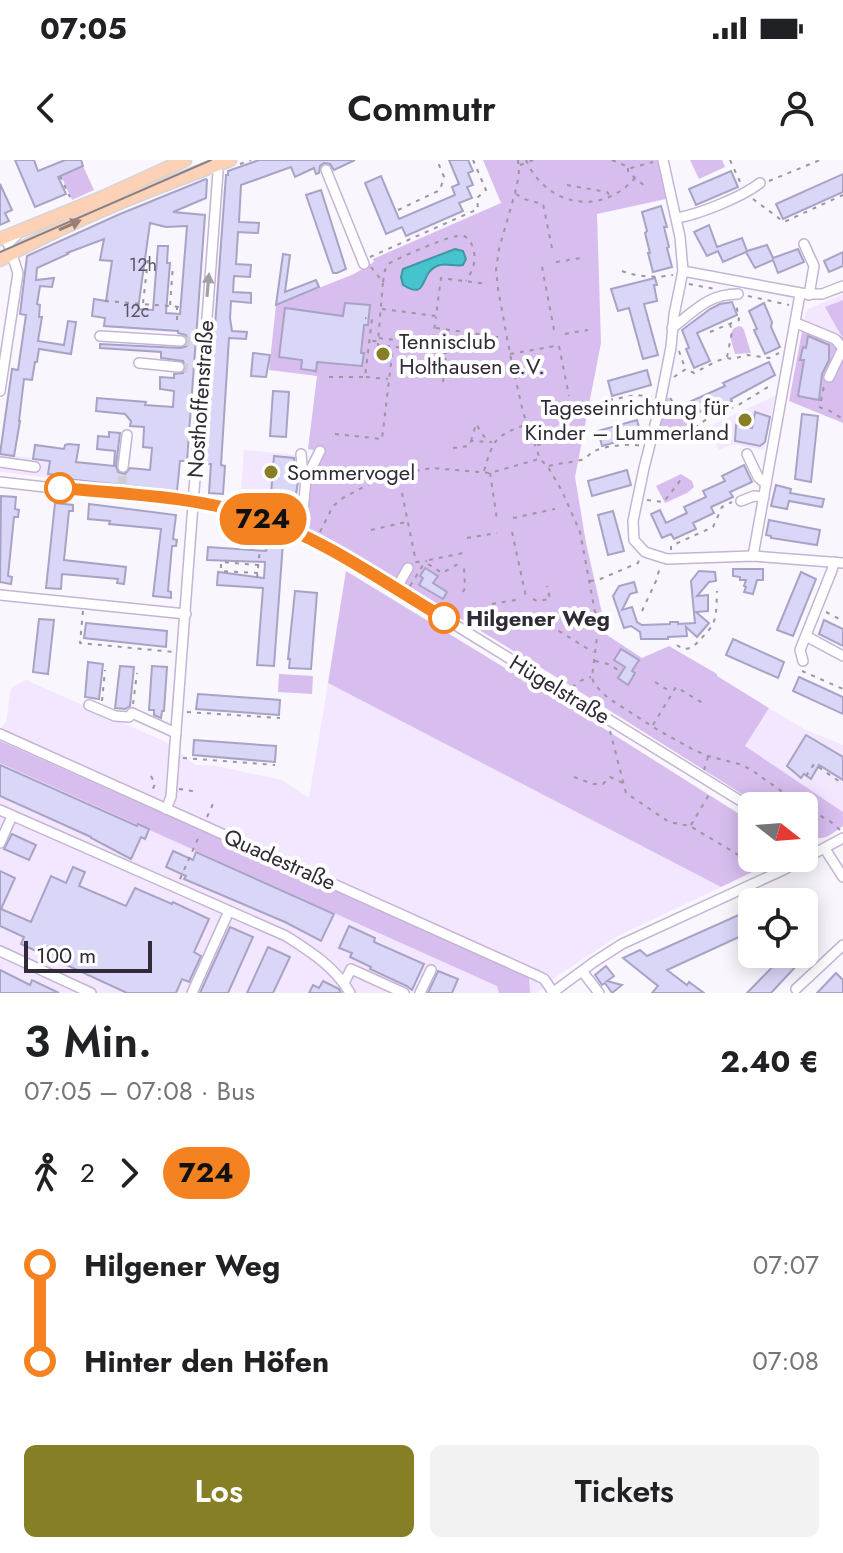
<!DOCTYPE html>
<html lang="de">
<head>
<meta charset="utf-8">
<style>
	body { margin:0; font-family:Jost,sans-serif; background:#f2f2f2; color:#202124; height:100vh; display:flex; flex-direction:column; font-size:30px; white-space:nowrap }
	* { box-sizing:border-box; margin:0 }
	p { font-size:26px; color:#757577 }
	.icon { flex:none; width:44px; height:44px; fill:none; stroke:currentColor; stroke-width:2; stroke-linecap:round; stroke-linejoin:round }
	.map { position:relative; height:833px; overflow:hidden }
	.details { display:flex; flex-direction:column; background:#fff; flex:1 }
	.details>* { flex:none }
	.badge { padding:0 16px; border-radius:26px; font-size:28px; line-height:52px }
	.needle { width:52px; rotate:107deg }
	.fabs { position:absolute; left:738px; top:632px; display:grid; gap:16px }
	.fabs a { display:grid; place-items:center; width:80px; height:80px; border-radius:12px; background:#fff; box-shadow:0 4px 20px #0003; font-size:40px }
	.scale { position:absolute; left:24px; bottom:20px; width:128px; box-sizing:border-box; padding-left:8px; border:4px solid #312a37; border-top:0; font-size:22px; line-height:28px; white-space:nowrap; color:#312a37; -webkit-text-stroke:6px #fff; paint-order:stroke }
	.map>.badge { position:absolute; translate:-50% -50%; box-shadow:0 0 0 4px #fff }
	.legs { display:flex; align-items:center; gap:12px; height:88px; padding:0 24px; font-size:26px }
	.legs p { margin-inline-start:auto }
	.headline { display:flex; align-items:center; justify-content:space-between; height:136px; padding:0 24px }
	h1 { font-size:44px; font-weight:600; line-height:60px }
	.action { display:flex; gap:16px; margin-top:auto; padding:16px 24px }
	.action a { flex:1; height:92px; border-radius:12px; background:#877f26; color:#fff; font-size:32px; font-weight:600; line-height:92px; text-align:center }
	.action a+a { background:#f2f2f2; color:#202124 }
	ul { padding:0 24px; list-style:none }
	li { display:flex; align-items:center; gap:28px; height:96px; font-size:30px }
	li i { display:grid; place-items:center; width:12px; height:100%; margin:0 10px; background:currentColor }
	li i::after { content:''; width:20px; height:20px; margin:-10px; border:6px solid; border-radius:50%; background:#fff }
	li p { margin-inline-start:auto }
	li:first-child i { background:linear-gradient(#0000 50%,currentColor 0) }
	li:last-child i { background:linear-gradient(currentColor 50%,#0000 0) }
	.status { display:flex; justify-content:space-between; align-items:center; height:56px; padding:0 40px; background:#fff; direction:ltr }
	.status svg { height:22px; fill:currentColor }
	header { display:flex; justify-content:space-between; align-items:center; height:104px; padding:0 24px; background:#fff; font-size:36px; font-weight:600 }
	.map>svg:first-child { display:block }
</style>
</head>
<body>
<div class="status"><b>07:05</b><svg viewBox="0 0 49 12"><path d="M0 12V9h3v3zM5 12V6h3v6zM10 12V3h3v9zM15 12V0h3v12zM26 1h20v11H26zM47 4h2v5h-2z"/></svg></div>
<header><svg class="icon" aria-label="back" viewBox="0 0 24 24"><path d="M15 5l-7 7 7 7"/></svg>Commutr<svg class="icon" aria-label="person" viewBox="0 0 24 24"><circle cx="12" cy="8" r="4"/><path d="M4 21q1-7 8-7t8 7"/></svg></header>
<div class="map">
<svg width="843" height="833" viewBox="0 0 843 833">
	<rect width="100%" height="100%" fill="#f9f6fd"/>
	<g fill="#f3e7ff">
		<path d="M843,134V178L804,161L805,155L808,149Z"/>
		<path d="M775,236L764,290L733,284L719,290L712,275L714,264Z"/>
		<path d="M38,285L56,287L53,318L0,312V294L37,299Z"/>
		<path d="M244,290L299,295L302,334L299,363L258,347L260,329H241Z"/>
		<path d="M26,520L166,582L196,605L217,606L282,620L309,638L328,523L721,727L618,776L559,815L537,833H0V569L6,562L11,528Z"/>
		<path d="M769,548L806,570L843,585V652L745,586Z"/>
	</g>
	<g fill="#d7beef">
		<path d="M483,0H659L666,39L597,54L601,183L575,317L586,383L607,475L642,498L669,486L717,514V516L769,548L745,586L843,652V666C827,677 823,683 804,673V646H761L566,523L333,381L304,366L309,318L320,291L308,289L317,216L269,210L276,145L354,114L374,102L373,99L501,43Z"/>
		<path d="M690,0H722L725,7L699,19Z"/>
		<path d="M83,6L94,30L72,40L61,16Z"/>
		<path d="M843,140V263L789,241L804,161L842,177L825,147Z"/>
		<path d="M739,166L742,167L744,170L751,193L735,194L730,176L733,169Z"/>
		<path d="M666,236C677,245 682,261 695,267L684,279L657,282Z"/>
		<path d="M681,314L692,321L694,327L687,333L665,343L656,326Z"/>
		<path d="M346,411L592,561L752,662V698H782L721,727L328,523Z"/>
		<path d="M279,514L313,516L312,534L278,532Z"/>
		<path d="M0,581L524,814L529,818L530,833H499L497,826L0,603Z"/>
	</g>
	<path fill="#45c4ce" stroke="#3f96a1" stroke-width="2" d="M455,89L463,91L466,99L463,105C454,107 445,102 437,106C419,113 429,141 403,125L401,117L403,109Z"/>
	<g fill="#dad6f7" stroke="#a8a3c5" stroke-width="2" fill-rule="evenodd">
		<path d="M15,0H34L38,11L65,0H81L83,6L58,17L66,34L35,47Z"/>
		<path d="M259,0H355L334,10L330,4L324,3L320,6L319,13L316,14L314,8L295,17L291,7L241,25L239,62L259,63L258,73L238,72L236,104L251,105L250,117L234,116L233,132L251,133V143L231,141L230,158L232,171L247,172L246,179L229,178L221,305L225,306L223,334L209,333L211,304H205L226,15H228V11Z"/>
		<path d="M449,0H468L473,11L468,13L473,25L467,27L472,38L459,43L463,51L406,76L402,67L386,74L365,23L381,16L399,59L455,35L452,27L459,24Z"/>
		<path d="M731,11L738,27L696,45L689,29Z"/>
		<path d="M843,14V32L783,59L776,44Z"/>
		<path d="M206,19L207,20L206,38L173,52L205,55L187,301H180L177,331L57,318V315L48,314L50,301L33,299L35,285L64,289L65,285L68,284L79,285L76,302L114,306L115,291L97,289L98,276L109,277V272L120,273L116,306L118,312L125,314L130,308L150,310L152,288L143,287L144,267L130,266L131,261L125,254L96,251L97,238L146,242L145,245L173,247L174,231L160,229V217L174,218V214L183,213L186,208L183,201L161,198V192L100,188V184L181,188L187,186L188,181L186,175L178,173V171L104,166L105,158L92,156L94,139L106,141L112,101L100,100L104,79L67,93L68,94L37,108L36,120L54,118L52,127L40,126L37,144L40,145L39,157H42L38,181L64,185L68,161L76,162L71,194L39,189L37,202H35L32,220L24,219L19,261H20L14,296L0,294L12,209L18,210L26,155L20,154L27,96L120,54ZM150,63L166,67L187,66L180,154L166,153L170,103H167L168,86H158L153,150L138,149Z"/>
		<path d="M0,24L12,50L5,53L9,61L0,65Z"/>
		<path d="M321,30L346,109L337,113H333L306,35Z"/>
		<path d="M661,46L667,67H664L669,87L667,88L672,107L653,112L648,93H650L645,73L647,71L642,52Z"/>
		<path d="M709,65L717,87L742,78L747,91L767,85L773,98L798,89L804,102L778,113L773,100L755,108L746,92L723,102L718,91L707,96L694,72Z"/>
		<path d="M843,92V106L829,112L824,101Z"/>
		<path d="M283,94L290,95L285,132L316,120L319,127L276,145Z"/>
		<path d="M655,118L657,125H654L657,141L644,144L658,195L643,199L629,148L618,151L611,129Z"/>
		<path d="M732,142L737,155L697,173L710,201L694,208L686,189L689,188L682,170L710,149L720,144Z"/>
		<path d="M345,143L370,145L368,165H364L361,193H364L362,206L317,202L316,211L301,209L302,200L279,197L285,148L343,156Z"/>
		<path d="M764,143L772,162L771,167L780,187L765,194L754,170L757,169L749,151Z"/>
		<path d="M808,176L829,185V200L822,214L819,240L798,236L804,200H800L803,187L806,188Z"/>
		<path d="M253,193L270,195L266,217L251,216Z"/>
		<path d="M769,202L775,215L731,239L732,241L714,250L712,246L693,255L687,243L725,226L723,223Z"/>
		<path d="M647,210L651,225L612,236L608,221Z"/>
		<path d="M273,231L289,232L286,277L270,276Z"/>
		<path d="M755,252L770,257L765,282L760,286L735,281L736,265L752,268Z"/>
		<path d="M802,254L818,256L811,322L795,319Z"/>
		<path d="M637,260L641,275L602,286L598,271Z"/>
		<path d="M274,296L294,298L296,316L298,321L294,348L270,347Z"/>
		<path d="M744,305L752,322L730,332L733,337L711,347L714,353L693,363L696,369L674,379L671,374L662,378L651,354L660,350L666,363L687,353L684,347L706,337L703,331L725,321L722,316Z"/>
		<path d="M627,310L631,325L592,336L588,321Z"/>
		<path d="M776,325L791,329L790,333L824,339L822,347L789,341L787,349L771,346Z"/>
		<path d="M1,336L16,337L15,349L19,350L18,357H14L8,416L12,417L11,424L0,422Z"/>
		<path d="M55,343L73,345V351H69L64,400L126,407L124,424L117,423L118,419L62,414L61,429L46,428Z"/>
		<path d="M89,344L176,355L173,379L177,380L176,386H172L168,431L171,432V438L153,436L161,369L109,364L110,361L88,359Z"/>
		<path d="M613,351L624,391L608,395L598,355Z"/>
		<path d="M769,360L820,370L817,385L771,378V376L766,375Z"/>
		<path d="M267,380L283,382L274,506L257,505L263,428L217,425L218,412L264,418L265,402L207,400L208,387L266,391Z"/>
		<path d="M425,408L438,416L433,423L447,432L443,439L419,425L423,418L420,416Z"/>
		<path d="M733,409H763V420H757L753,434L744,432L746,427L744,426L746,420H740V417L733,416Z"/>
		<path d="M699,411L715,412L716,421L709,422L697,436L708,435V451L696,452L709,463L697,477L686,467L687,476L668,477V479H641L640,472L631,466L624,468L613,436L619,426L634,422L637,432L630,434L622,450L632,447L637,462L642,465L670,464V462H678V464L695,463L691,421Z"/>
		<path d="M801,412L816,419L793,476L777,470Z"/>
		<path d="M295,431L317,433L311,509L289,508L290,499H288Z"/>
		<path d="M39,459L54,460L48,514L33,512Z"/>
		<path d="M824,460L843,469V486L819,474Z"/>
		<path d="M86,463L167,471L166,487L84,478Z"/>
		<path d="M733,479L784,502L778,518L726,495Z"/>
		<path d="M621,489L639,500L632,511L635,513L628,525L618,518L625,507L614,500Z"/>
		<path d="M88,502L103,504L99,539L85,537Z"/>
		<path d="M120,506L134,507L130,546L125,549L115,548Z"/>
		<path d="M152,506L167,507L164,551H162L161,558L154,555V550H149Z"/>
		<path d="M799,517L843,537V554L793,531Z"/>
		<path d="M198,534L280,540L279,555L196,549Z"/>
		<path d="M806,575L843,597V620L819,605L811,619L804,614L801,618L787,606Z"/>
		<path d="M194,580L276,586L275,602L193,595Z"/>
		<path d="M0,605L137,666L138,664L149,669L145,679L141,677L131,699L91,678V677L0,636Z"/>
		<path d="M12,674L36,685L29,700L4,689Z"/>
		<path d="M173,691L193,700L196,692L334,754L321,781L285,762L184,719L186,716L166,707Z"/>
		<path d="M73,707L85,712L79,726L126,746L135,728L172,744L173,742L209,759L194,792L201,796L189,822L182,819L176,833H127L21,784L24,777L0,766V711L15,718L1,749L31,762L51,716L66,723Z"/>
		<path d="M752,749V771L667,810L687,825L689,822L704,833H652L658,826L623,798L640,790L647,796Z"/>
		<path d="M349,766L375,778L374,782L424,804L412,830L407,826L370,809L371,807L350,797L352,793L339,788Z"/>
		<path d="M230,767L253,777L228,833H200Z"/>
		<path d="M804,779L813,788L771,833H747L785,794H804Z"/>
		<path d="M268,787L290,797L273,833H247Z"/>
		<path d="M606,806L614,816L607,821L622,825L612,833L605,823L602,825L595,815Z"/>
		<path d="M0,810L30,825L32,820L59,833H0Z"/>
		<path d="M438,811L458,819L452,833H428Z"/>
		<path d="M836,813L843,820V833H817Z"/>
		<path d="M323,821L339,829L341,833H309L313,825L319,828Z"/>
	</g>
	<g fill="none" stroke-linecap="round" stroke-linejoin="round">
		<g stroke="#d1cdd5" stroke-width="9" stroke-dasharray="9 4.5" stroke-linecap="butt">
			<path d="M181,181L196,182"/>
			<path d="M179,207L193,208"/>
			<path d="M122,325L123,307"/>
		</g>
		<g stroke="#c5b4d5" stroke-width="12">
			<g id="minor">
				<path d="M663,0L680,77L683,111L674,155L671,187L658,253L644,308L633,361L634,380L645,392L667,399L753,396L843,403"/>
				<path d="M326,10L364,104"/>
				<path d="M677,58C700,54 742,37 760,23"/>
				<path d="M804,84L814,106L809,135"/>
				<path d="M683,111L806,134H822L843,126"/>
				<path d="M796,163L835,179L843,188L829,217"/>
				<path d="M672,168C694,152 707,134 738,134"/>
				<path d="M100,176L181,181"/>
				<path d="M139,203L179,207"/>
				<path d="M0,231L18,113L8,83L16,76"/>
				<path d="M301,294L303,315L306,319"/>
				<path d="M747,294L758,317L766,324"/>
				<path d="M0,302L35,307"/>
				<path d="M123,307L127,275"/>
				<path d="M0,322L206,345L257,357L301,374L324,386L444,458L752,648"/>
				<path d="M741,341L754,336L764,337"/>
				<path d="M301,374L306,319L320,291"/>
				<path d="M753,396L800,134"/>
				<path d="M396,429L408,408"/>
				<path d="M0,435L186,454"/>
				<path d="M806,476L843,496"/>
				<path d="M803,501L800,490L832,410L834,402"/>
				<path d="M89,545L115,556L129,557L132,553L176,573"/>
				<path d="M0,574L538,816L544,819L553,832"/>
				<path d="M166,649L171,637L218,12L214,0"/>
				<path d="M0,650L286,776C311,792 335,807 350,833"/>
				<path d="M0,683L12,656"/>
				<path d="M804,684L812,696"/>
				<path d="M825,689L843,717"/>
				<path d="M0,791L91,833"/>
				<path d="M582,811L599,833"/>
				<path d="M344,823L351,809L404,833"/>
				<path d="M796,829L843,785"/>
				<path d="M192,833L229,751"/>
				<path d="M420,833L431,810"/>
				<path d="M552,833L594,802L622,784L783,710L843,678"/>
			</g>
		</g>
		<g stroke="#d6d4d7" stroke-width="15">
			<g id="major">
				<path d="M0,79L101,38L185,0"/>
				<path d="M0,100C73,59 152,29 230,0"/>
			</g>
		</g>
		<g stroke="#9b969f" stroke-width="2" stroke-dasharray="4 6" stroke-linecap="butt">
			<path d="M518,0L519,15L515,33L499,89L496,110L498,129L510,194L523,252L540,299L548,307L562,331L580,372L595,452L597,477L592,517L594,524L608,538L658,570L692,589L708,596L739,604L750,609L797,642L831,662L840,670"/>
			<path d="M526,0C546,46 601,57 635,18"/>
			<path d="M612,0L631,8L653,2"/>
			<path d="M730,0L741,24"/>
			<path d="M240,4L251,0"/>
			<path d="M520,5L533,0"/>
			<path d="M628,8V12L646,27"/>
			<path d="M60,16L70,37"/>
			<path d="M769,21L820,0"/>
			<path d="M567,25L607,32L610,36"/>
			<path d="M516,34L524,39L543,44L553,93"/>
			<path d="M753,39L784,62L843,35"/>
			<path d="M398,50L440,30L444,17L437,0"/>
			<path d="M370,97L478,49L477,38L486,30L473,0"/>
			<path d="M556,102L581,98"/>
			<path d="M371,107L383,122L378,181H371"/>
			<path d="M542,107L555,175"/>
			<path d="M622,111C638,117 657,118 673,115"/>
			<path d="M383,122L385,110L388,104C399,98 455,72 464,76C470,79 473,86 474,92C476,103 472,112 466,121"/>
			<path d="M689,124L715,129"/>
			<path d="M748,136L789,145"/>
			<path d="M105,141L180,147"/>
			<path d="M143,143L148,100"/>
			<path d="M170,145L173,105"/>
			<path d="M382,149L436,156L441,118L487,124"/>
			<path d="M177,160V147"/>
			<path d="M436,168L498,177"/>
			<path d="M710,172L739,160L736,143"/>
			<path d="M565,174L588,170"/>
			<path d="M379,178L432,185L436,157"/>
			<path d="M378,183V185L432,191V186"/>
			<path d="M559,186L569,236"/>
			<path d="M433,191L447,193L449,170"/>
			<path d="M679,191L685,208"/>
			<path d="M510,194L555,186"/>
			<path d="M727,197L732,172L730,164"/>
			<path d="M329,217H365L372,159L365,158"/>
			<path d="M366,217L388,219"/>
			<path d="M674,217L686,209L694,213L717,201L727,198L732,199L748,195L769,198L779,193"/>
			<path d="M443,222L446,194"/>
			<path d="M670,238L688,263L694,266"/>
			<path d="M609,240L636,235L652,237"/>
			<path d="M821,241L824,226"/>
			<path d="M819,247L830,251L843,259"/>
			<path d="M335,274L382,279L393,187"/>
			<path d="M471,281L476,264L487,281"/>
			<path d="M661,283L673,280H685L695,267L707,259L740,244L768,227L773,228"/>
			<path d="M537,285L547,283"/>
			<path d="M453,288L469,286L471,281L492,282"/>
			<path d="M549,306C559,303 570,303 581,300C588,298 590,292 597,290C605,286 633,283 641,286"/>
			<path d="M484,311C494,278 494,277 527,264"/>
			<path d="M490,313L497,359"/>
			<path d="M402,333L416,402L427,401"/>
			<path d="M647,340L664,342C670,332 677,327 682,317"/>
			<path d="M513,358L555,349"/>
			<path d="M371,370L406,362"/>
			<path d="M320,372L333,346L343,338L373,322L391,315L432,308L490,313L539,299"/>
			<path d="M512,372L526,437"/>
			<path d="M467,378L497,373"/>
			<path d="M671,390V386L713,367L722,347L732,342"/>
			<path d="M429,400L463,393"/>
			<path d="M258,413L221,411V402L259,405"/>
			<path d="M257,418L262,368"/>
			<path d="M590,421L598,420L638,403L639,400"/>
			<path d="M410,426L423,405L428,404L442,413L460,403"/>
			<path d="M463,432L465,428L464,407"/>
			<path d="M533,439L537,441L550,439L547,426"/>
			<path d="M492,444L521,439"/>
			<path d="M83,451L80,483L174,492"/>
			<path d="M642,451L656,421L660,407"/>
			<path d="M826,452L843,461"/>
			<path d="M533,455L593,492"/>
			<path d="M677,485L683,489L692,488C716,463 716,466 717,431"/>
			<path d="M595,501L608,504L622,512"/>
			<path d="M802,511L843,529"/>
			<path d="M655,522L671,532"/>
			<path d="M572,527L582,520L591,517"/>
			<path d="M102,541L105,510"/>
			<path d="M133,544L137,513"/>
			<path d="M187,552L280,558"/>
			<path d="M653,565L676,527L706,545"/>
			<path d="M610,571L626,633L669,662L690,666L762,709"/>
			<path d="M183,598L275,605"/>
			<path d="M704,610L708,597"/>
			<path d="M151,616L155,624L151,633"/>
			<path d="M806,616L814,604L843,624"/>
			<path d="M574,617L593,624H603L610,617L623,623"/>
			<path d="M179,629L193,631"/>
			<path d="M207,657L213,644"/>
			<path d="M691,665L710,633"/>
			<path d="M180,719L200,674"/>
		</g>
		<use href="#minor" stroke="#fff" stroke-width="9"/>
		<use href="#major" stroke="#fdd1b6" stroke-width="12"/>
		<path stroke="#86808b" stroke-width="2" d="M0,92L211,0"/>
	</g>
	<defs><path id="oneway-solid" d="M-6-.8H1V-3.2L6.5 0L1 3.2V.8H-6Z" transform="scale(2)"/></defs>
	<use fill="#977e76" href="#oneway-solid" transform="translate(70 65) rotate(-24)"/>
	<use fill="#a29fa5" href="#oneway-solid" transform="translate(208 125) rotate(-85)"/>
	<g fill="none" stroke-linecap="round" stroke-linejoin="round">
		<g stroke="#fff" stroke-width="18">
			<path id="line-1" d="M60,328C124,334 193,336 255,356C323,378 383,422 444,458"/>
		</g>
		<use href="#line-1" stroke="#f58220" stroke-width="12"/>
	</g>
	<g fill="#877f26" stroke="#fff" stroke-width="3">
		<circle cx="383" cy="194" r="8"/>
		<circle cx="745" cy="260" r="8"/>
		<circle cx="271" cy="312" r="8"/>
	</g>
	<g fill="#fff" stroke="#f58220" stroke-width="4">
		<circle cx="60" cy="328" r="14"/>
		<circle cx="444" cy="458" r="14"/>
	</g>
	<g text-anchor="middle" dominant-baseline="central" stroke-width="8" stroke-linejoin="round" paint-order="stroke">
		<g font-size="18" fill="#5b5567">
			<text x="143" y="105">12h</text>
			<text x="136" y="151">12c</text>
		</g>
		<g font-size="22" fill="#312a37" stroke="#fff" text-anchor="start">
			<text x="399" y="181">Tennisclub<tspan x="399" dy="25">Holthausen e.V.</tspan></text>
			<text x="729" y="247" text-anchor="end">Tageseinrichtung für<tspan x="729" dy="25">Kinder – Lummerland</tspan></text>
			<text x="287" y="312">Sommervogel</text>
		</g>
		<g font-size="22" fill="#312a37" stroke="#fff">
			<text transform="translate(200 239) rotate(-86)">Nosthoffenstraße</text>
			<text transform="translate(560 529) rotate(31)">Hügelstraße</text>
			<text transform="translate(280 699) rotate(24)">Quadestraße</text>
		</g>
		<g font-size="22" font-weight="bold" fill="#312a37" stroke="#fff" text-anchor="start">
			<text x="466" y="458">Hilgener Weg</text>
		</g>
	</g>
</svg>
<div class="fabs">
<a><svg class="needle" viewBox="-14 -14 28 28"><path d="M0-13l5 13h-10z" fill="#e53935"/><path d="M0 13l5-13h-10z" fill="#757577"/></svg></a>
<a><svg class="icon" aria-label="locate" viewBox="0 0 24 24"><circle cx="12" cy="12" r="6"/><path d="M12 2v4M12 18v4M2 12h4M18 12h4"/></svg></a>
</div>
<div class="scale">100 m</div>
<b class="badge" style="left:263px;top:359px;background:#f58220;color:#111">724</b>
</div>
<section class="details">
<div class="headline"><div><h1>3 Min.</h1><p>07:05 – 07:08 · Bus</p></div><b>2.40 €</b></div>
<div class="legs"><svg class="icon" aria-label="walk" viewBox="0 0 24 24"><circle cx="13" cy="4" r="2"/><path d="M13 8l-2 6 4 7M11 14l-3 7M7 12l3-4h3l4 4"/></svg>2<svg class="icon" aria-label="forward" viewBox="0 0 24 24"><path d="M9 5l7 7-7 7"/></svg><b class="badge" style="background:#f58220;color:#111">724</b></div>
<ul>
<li><i style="color:#f58220"></i><b>Hilgener Weg</b><p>07:07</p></li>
<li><i style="color:#f58220"></i><b>Hinter den Höfen</b><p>07:08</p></li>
</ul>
<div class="action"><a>Los</a><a>Tickets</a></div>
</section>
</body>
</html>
